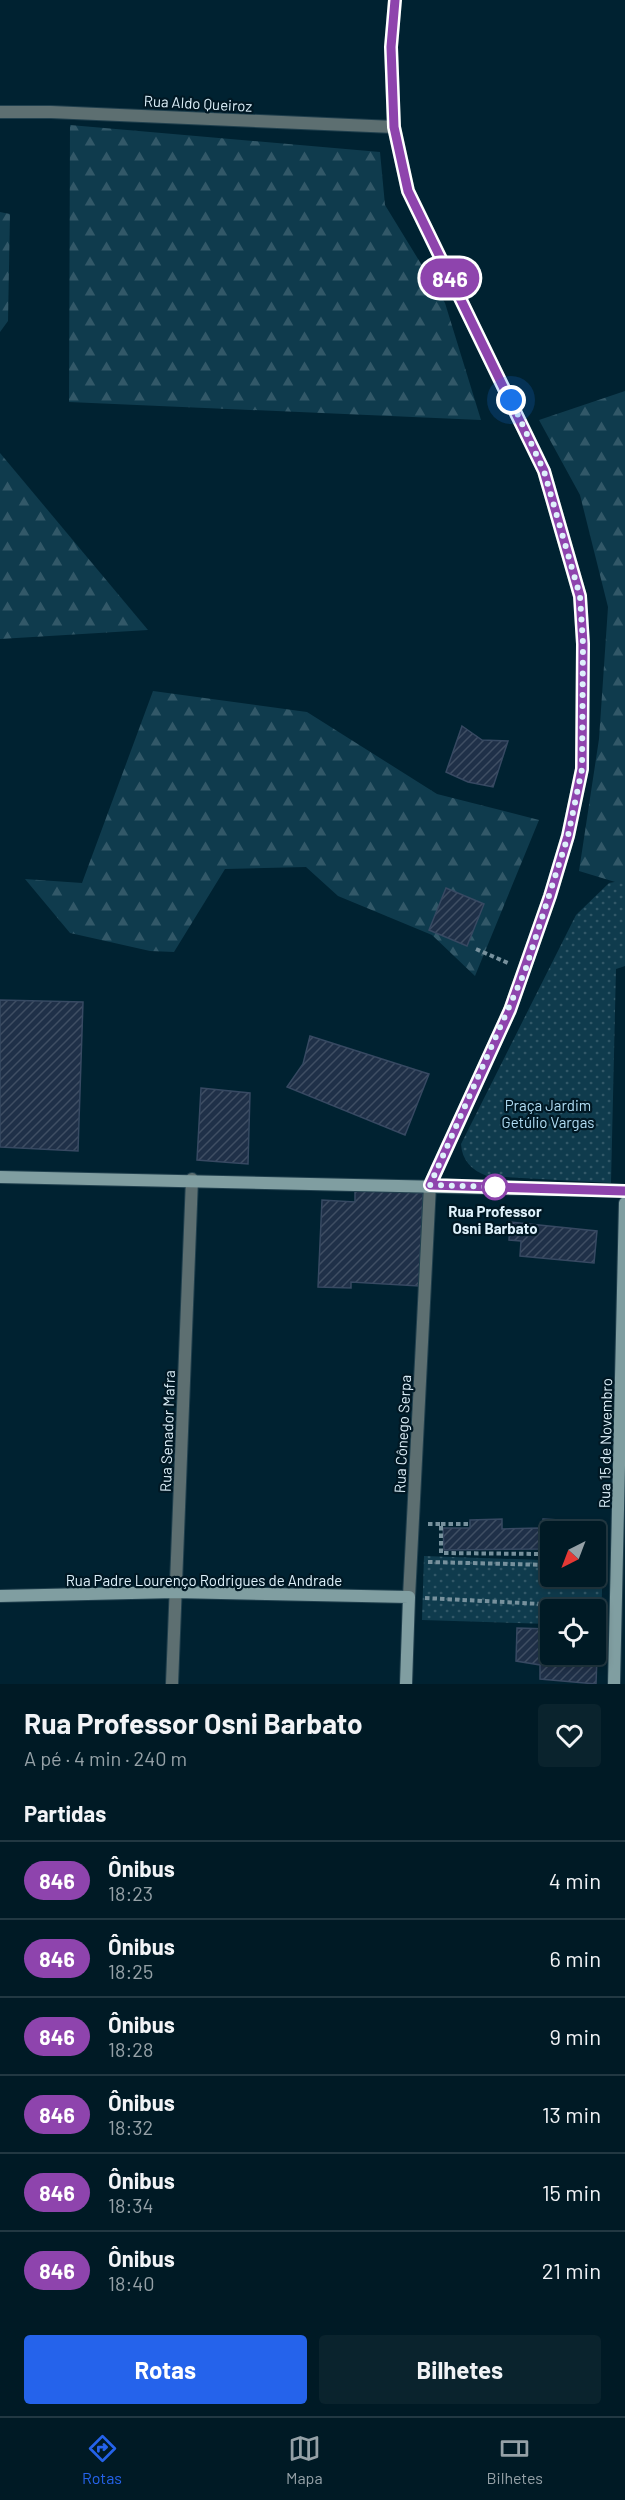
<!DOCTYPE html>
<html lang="pt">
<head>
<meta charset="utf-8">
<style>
	body { margin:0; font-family:Barlow,sans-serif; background:#0a232d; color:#f1f3f6; height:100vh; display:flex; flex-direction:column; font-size:22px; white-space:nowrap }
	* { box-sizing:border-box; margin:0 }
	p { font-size:20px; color:#95a1a7 }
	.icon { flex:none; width:33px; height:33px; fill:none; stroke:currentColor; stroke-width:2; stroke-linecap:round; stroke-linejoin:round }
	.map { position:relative; height:1684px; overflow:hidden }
	.panel { display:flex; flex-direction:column; background:#001a25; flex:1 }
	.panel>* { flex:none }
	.badge { padding:0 12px; border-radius:20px; font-size:21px; line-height:39px }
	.needle { width:39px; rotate:222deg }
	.controls { position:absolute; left:540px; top:1521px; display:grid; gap:12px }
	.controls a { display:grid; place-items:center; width:66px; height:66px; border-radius:6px; background:#001a25; box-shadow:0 3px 9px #0003,0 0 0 2px #223842; font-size:30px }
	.you { position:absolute; width:30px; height:30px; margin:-15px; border:4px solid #fff; border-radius:50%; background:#1a73e8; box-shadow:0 0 0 9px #1a73e833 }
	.map>.badge { position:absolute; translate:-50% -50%; box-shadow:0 0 0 3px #fff }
	h2 { padding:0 24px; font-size:22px; line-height:54px }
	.round { display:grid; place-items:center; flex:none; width:63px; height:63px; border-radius:6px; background:#0a232d }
	.head { display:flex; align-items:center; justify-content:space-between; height:102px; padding:0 24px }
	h1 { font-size:28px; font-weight:700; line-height:45px }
	.action { display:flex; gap:12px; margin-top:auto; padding:12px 24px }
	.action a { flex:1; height:69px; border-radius:6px; background:#2563eb; color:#fff; font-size:24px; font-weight:700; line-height:69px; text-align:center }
	.action a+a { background:#0a232d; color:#f1f3f6 }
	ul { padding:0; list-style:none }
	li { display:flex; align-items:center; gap:18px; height:78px; padding:0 24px; border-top:2px solid #223842 }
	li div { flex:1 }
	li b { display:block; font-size:22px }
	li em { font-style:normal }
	li .badge { min-width:66px; font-weight:700; text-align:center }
	.dock { display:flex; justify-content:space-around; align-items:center; height:84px; border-top:2px solid #223842; background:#001a25; font-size:16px; color:#95a1a7 }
	.dock a { display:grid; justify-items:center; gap:3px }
	.dock .active { color:#2563eb }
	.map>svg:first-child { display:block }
</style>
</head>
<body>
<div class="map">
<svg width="625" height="1684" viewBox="0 0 625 1684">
	<defs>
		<pattern id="forest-firs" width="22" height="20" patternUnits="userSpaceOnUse" patternTransform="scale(1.5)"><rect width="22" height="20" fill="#0f3b4d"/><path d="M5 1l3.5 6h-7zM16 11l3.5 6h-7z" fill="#325868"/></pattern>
		<pattern id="park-dots" width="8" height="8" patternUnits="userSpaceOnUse" patternTransform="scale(1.5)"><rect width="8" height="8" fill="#0f3b4d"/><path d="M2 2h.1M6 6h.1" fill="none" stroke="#325868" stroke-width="1.8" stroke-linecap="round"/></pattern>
		<pattern id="building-hatch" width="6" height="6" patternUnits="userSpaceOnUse" patternTransform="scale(1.5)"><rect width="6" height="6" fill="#1f3048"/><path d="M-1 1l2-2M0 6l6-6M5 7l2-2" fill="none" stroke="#3f4e63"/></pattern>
	</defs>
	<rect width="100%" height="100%" fill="#002231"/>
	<g fill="url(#forest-firs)">
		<path d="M70,125L380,152L385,205L445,303L481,420L69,402Z"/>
		<path d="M0,212L10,214L8,321L0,332Z"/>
		<path d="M625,391V885L579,871L599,739L608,607L580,495L539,420Z"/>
		<path d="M0,453L148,630L0,639Z"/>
		<path d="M153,691L307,712L437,794L539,820L475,976L432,935L338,896L306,867L225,869L174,952L150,951L70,933L25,879L82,883Z"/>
	</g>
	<g fill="url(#park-dots)">
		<path d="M625,880V966L616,969L611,1183L487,1176C471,1170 462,1160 461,1144L576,915L609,883Z"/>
		<path d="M544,1552H550V1576H596V1554L603,1555L601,1626H596V1610H550V1624L422,1620L424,1556L543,1560Z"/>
	</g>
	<g fill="url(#building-hatch)" stroke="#374962" stroke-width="1.5">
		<path d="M462,726L482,740L508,741L493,787L468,782L446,772Z"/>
		<path d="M446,888L484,904L467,946L429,930Z"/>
		<path d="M0,1000L83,1002L78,1151L0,1147Z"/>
		<path d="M310,1036L429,1074L405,1135L287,1087L303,1064Z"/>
		<path d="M201,1088L250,1093L248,1164L197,1160Z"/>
		<path d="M355,1189L423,1193L419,1286L351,1282V1288L318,1287L322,1200L355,1202Z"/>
		<path d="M510,1222L597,1231L594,1263L520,1256L521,1241L509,1240Z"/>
		<path d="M502,1519V1529L539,1528L540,1549L444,1550L443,1528H470V1520Z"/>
		<path d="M543,1519L594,1522V1532H550V1547L542,1546Z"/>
		<path d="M517,1628L550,1629V1654H596V1630H598L596,1684L540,1679V1665L516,1661Z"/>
	</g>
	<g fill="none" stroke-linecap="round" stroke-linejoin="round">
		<g stroke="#1f3f4d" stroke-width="14">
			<g id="street">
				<path d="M0,112H51L394,127"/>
				<path d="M409,1597L430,1185"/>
				<path d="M172,1684L192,1179"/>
			</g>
		</g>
		<g stroke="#1f3f4d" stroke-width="14">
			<g id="secondary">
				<path d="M395,0L391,47L394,127L408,191L544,471L580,596L583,644L582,769L568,836L550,896L510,1010L430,1185"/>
				<path d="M0,1177L625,1191"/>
				<path d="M0,1596L175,1592L409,1597L406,1684"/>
				<path d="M614,1684L625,1203"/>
			</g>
		</g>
		<g stroke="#77919d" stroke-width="4" stroke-dasharray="4.5 3" stroke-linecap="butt">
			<path d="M476,949L508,963"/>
			<path d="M428,1524H441V1553L539,1554"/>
			<path d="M441,1524H470"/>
			<path d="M428,1562L549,1565L550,1560"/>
			<path d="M425,1598L600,1607"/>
		</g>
		<use href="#street" stroke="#5d6f71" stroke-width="12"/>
		<use href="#secondary" stroke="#809ea1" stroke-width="12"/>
	</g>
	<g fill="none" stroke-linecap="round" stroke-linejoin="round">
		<g stroke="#fff" stroke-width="14">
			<path id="line" d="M395,0L391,47L394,127L408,191L544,471L580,596L583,644L582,769L568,836L550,896L510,1010L430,1185L625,1191"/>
		</g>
		<use href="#line" stroke="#8e44ad" stroke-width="9"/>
		<path stroke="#def1fb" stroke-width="6" stroke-dasharray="0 10.8" d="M495,1187L430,1185L525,971L568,836L582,769L583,644L580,596L544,471L511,400"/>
	</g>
	<circle fill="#fff" stroke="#8e44ad" stroke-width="3" cx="495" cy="1187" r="12"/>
	<g text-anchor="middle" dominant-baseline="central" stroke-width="4.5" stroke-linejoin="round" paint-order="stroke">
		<g font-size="15" fill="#def1fb" stroke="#001824">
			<text transform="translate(198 103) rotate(3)">Rua Aldo Queiroz</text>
			<text transform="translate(167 1431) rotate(-88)">Rua Senador Mafra</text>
			<text transform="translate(402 1434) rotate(-87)">Rua Cônego Serpa</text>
			<text transform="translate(605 1443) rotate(-89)">Rua 15 de Novembro</text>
			<text x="204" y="1580">Rua Padre Lourenço Rodrigues de Andrade</text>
		</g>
		<g font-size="15" fill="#b1ddf4" stroke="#001824">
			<text x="548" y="1105">Praça Jardim<tspan x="548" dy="17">Getúlio Vargas</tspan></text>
		</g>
		<g font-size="15" font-weight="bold" fill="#def1fb" stroke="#001824">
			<text x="495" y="1211">Rua Professor<tspan x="495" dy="17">Osni Barbato</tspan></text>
		</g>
	</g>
</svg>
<div class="controls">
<a><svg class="needle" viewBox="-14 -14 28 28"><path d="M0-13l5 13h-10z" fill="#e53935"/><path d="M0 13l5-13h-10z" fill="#95a1a7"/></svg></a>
<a><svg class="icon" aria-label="locate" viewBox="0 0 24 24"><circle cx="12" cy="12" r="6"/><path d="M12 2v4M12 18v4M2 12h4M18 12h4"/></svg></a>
</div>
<div class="you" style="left:511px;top:400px"></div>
<b class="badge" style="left:450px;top:278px;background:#8e44ad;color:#fff">846</b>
</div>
<section class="panel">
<div class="head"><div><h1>Rua Professor Osni Barbato</h1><p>A pé · 4 min · 240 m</p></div><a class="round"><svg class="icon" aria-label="heart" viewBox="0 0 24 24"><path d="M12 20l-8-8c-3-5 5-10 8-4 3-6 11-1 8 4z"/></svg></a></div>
<h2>Partidas</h2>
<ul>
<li><span class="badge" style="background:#8e44ad;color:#fff">846</span><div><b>Ônibus</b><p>18:23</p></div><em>4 min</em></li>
<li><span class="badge" style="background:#8e44ad;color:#fff">846</span><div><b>Ônibus</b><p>18:25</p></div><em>6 min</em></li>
<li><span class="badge" style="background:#8e44ad;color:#fff">846</span><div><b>Ônibus</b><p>18:28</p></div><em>9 min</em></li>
<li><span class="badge" style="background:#8e44ad;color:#fff">846</span><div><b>Ônibus</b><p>18:32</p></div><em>13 min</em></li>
<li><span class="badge" style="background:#8e44ad;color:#fff">846</span><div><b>Ônibus</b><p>18:34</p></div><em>15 min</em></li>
<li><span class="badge" style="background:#8e44ad;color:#fff">846</span><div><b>Ônibus</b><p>18:40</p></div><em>21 min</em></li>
</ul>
<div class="action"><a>Rotas</a><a>Bilhetes</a></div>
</section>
<nav class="dock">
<a class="active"><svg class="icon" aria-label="directions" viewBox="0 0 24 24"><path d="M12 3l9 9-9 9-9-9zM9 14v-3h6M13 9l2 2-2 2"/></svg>Rotas</a>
<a><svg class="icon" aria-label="map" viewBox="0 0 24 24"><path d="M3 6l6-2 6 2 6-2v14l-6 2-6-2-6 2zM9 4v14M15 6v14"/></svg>Mapa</a>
<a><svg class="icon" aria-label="tickets" viewBox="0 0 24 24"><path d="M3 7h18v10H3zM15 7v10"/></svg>Bilhetes</a>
</nav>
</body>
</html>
